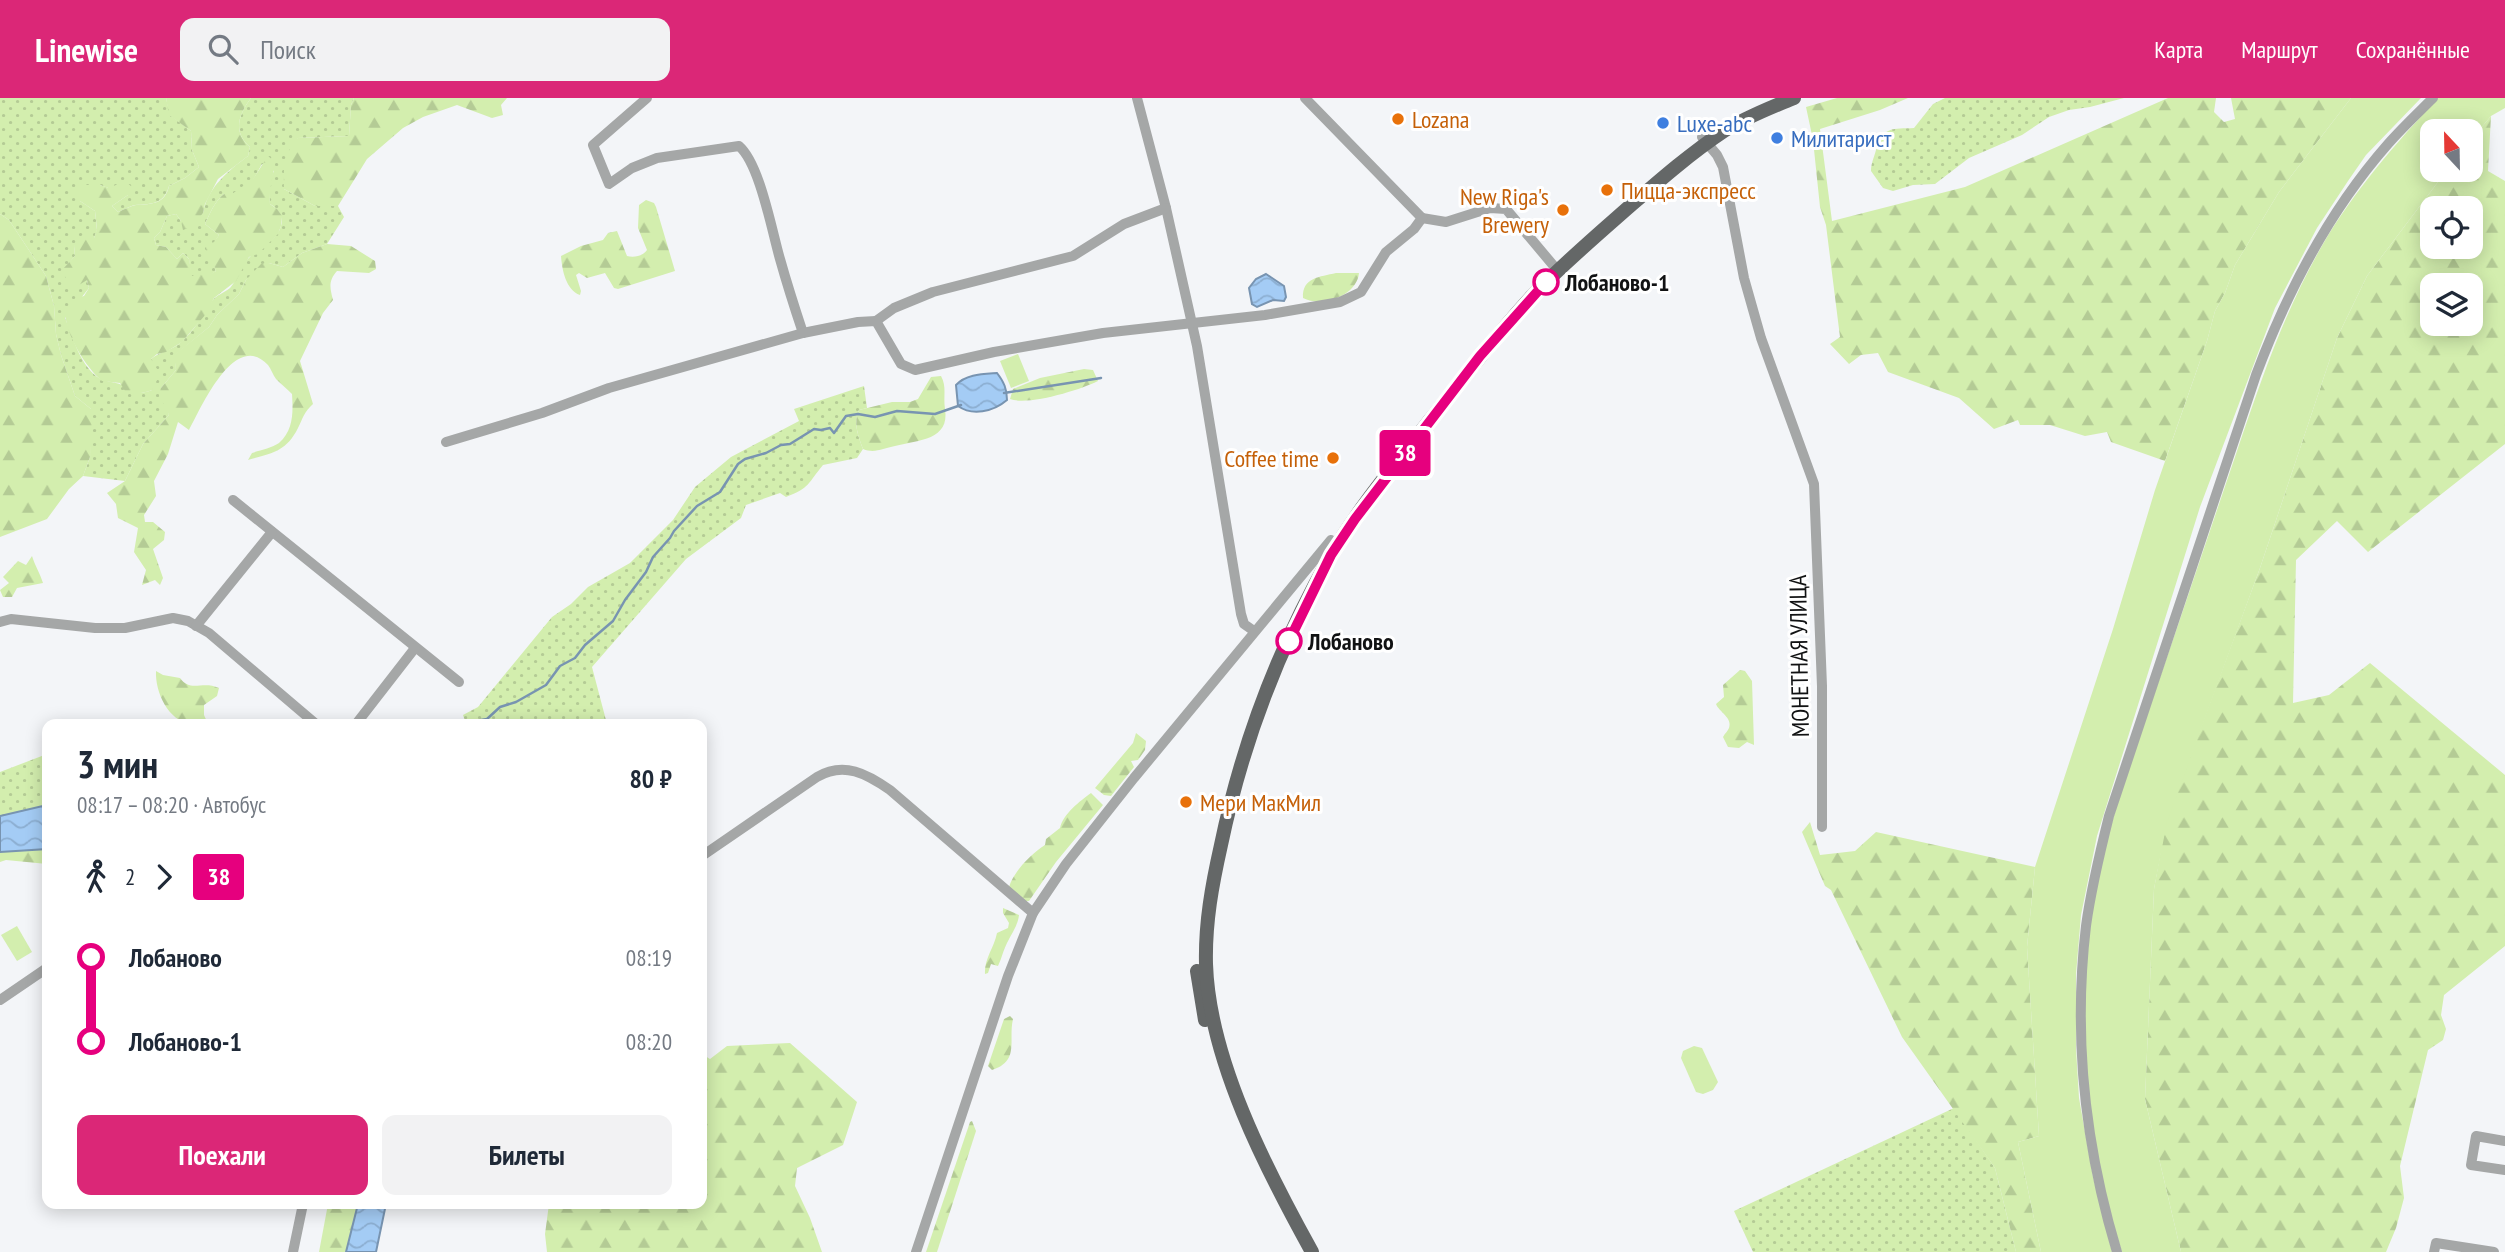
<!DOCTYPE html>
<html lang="ru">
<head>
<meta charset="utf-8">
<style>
	body { margin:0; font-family:"PT Sans Narrow",sans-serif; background:#f2f2f3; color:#1f2937; height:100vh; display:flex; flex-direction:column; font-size:26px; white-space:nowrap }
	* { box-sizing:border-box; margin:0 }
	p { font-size:23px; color:#747a83 }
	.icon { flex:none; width:38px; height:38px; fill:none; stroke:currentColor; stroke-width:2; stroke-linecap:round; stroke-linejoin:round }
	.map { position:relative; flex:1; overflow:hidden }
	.drawer { position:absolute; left:42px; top:621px; width:665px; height:490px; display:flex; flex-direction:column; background:#fff; border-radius:14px; box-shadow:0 4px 18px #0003 }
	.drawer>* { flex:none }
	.badge { padding:0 14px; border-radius:5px; font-size:24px; line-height:46px }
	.needle { width:46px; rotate:338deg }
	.buttons { position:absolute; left:2420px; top:21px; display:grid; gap:14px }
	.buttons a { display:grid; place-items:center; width:63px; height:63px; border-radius:14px; background:#fff; box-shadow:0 4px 18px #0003; font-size:35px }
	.map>.badge { position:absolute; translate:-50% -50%; box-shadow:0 0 0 4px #fff }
	.legs { display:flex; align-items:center; gap:10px; height:77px; padding:0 35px; font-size:23px }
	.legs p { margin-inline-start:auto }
	.overview { display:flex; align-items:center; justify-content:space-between; height:119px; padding:0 35px }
	h1 { font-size:38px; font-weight:700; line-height:52px }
	.cta { display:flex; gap:14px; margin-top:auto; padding:14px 35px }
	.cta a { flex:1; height:80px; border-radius:14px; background:#db2777; color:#fff; font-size:28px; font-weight:700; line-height:80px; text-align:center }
	.cta a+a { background:#f2f2f3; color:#1f2937 }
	ul { padding:0 35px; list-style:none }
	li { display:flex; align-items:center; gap:24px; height:84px; font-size:26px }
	li i { display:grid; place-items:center; width:10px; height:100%; margin:0 9px; background:currentColor }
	li i::after { content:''; width:18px; height:18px; margin:-9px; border:5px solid; border-radius:50%; background:#fff }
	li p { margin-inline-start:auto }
	li:first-child i { background:linear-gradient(#0000 50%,currentColor 0) }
	li:last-child i { background:linear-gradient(currentColor 50%,#0000 0) }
	header { display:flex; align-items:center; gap:42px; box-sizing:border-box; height:98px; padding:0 35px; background:#db2777; color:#fff }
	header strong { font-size:33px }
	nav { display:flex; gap:38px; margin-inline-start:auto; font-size:24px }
	.search { width:490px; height:63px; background:#f2f2f3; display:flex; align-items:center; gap:18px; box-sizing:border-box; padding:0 24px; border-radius:14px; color:#747a83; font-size:26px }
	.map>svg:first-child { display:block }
</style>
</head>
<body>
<header>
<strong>Linewise</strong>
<div class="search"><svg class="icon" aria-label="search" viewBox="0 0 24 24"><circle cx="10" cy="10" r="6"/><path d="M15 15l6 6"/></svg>Поиск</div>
<nav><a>Карта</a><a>Маршрут</a><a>Сохранённые</a></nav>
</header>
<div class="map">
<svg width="2505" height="1154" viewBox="0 0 2505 1154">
	<defs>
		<pattern id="grass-dots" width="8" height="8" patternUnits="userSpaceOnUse" patternTransform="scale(1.75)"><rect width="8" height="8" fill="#d3eeae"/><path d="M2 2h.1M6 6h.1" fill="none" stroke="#b4cb95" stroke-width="1.8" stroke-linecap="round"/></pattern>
		<pattern id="forest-firs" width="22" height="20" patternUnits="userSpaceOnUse" patternTransform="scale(1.75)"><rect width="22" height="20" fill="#d3eeae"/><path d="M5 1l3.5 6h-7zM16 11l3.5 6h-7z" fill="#b4cb95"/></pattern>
		<pattern id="water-waves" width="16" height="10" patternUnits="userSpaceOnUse" patternTransform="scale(1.75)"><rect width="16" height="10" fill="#a4ccf5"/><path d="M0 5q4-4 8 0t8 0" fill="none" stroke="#8caed1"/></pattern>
	</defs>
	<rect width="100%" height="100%" fill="#f3f5f8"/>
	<g fill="url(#grass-dots)">
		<path d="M0,0H166L170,17L191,33L192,52L199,69L185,80L169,88C164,106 152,106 135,107C130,108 123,112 118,114L112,108L128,97L100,87L80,103L95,113L97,132L94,140L74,148L75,158L63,172L87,182L89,190L65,220C73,239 79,264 96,278C105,285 114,283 122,287C135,293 137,298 152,292L151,261C159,254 170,253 179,246C193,235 203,217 212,203C216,197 224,195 230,190C237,182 240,170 247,162C255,152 278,142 281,128C284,118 278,111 270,106C269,96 269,82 274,73L262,66L253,82L232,97L224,96C215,103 210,115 205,126L219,137C211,148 211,161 216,173L209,178H191L189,161L183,155L177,161L166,149L156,147L154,140L160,134L167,118L176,116L181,123L203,115C208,89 228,73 248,58L250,49C232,34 239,16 251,0H354L351,7L349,38L298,40L284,91L315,108H338L344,119L327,146L302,155L283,169L269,165L246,182L239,196L217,217L209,229L175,257L176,272L161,290L169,317L143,346L125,383L83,378L90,359L91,311L75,298L61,257L56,236L54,208L46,178L9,122L0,116Z"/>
		<path d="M1945,0H2124L2090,9L2069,12L2049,19L2022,37L1969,60L1935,86L1913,87L1893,93L1883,90L1871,73C1871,65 1874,60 1876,52C1882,28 1893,31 1914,30L1933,6Z"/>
		<path d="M864,288L867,310L859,312C853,324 858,338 863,351L857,360L823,367C808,385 810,390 786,399L780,395L746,407L741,420L686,461L592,569L607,626H466L463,617L478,609L552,519L571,506L588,489L630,465L673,422L695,389L731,359L799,323L794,311Z"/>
		<path d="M47,656V707L0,718V674Z"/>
		<path d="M1954,1010L1995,1070L2016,1154H1753L1734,1113Z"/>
	</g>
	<g fill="url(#forest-firs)" fill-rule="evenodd">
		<path d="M166,0H251C239,16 232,34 250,49L248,58L218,81L205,106L203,115L191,129L183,132L181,123L176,116L167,118L160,134L154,140L156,147L166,149L177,161L183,155L189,161L192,178L201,175L209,177L216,173L212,164L206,158V148L214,144L219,137L205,126C210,115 215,103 224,96H232L253,81L268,58L275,64C273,79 269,91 270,106L277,111L282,118L281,128L278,136L258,156L249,159L236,183L214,200L206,216L182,244L166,254L157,256L151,261L160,276L152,292C142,296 135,296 125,293L120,285L102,283C85,269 64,234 65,211L74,208L75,200L84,198L89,190L87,182L79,187L70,189L62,172L75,158L74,148L78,140L86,135L94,140L97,131L95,113L80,103L77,94L82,87H100L109,90L125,83L132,89L128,97L112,108L118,114C123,112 130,108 136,107C152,106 165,106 169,88L185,80L199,69L192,52L191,33L169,17Z"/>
		<path d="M354,0H507L501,7L503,17L492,20L457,7L423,19L403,30L367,61L338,108H315L284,91C284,69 282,58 298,40L349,38L351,7Z"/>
		<path d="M1837,0H1908L1880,12L1820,31L1832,123L1965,89L2168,0H2216L2214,14L2224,24L2235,21L2231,0H2351L2279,94L2235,167L2225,195L2215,213L2207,243L2165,363L2111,344L2107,334L2085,338L2050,327H2020L2018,322L1994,331L1959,300L1888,274L1878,255L1861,257L1849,266L1830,246L1840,239L1826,127L1820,109L1813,42L1806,9Z"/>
		<path d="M2491,18L2488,73L2505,83V346L2368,454L2337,423L2296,462L2293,605L2329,597L2370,565L2505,677V848L2444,897L2441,917L2446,931L2443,942L2428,952L2400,1068L2404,1100L2396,1130L2386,1154H2181L2145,1001L2154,791L2166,724L2260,470L2337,240L2367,178L2447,72H2471V42ZM2432,110H2471V149H2432ZM2432,187H2471V226H2432Z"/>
		<path d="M646,102L654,105L656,109L675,173L618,191L614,190L605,175L587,180L579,175L576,177L581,193L580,197C566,192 562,172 561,158L581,148L603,142L608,135L617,133L627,158C634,160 643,158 647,152L638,130L639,107Z"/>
		<path d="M0,116L9,122L46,178L54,208L56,236L61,257L75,298L91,311L92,336L90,359L83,378L69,391L47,421L0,439Z"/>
		<path d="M327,146L351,148L375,163L376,171L369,175L337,173C328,183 330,190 333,202L323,215L300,263L313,306C304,314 303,320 298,330C286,354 272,355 248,362L252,355C260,352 272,350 279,345C294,332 293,313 292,296C287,291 281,286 276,281C273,277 271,271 268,267C235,231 201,310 189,332L178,324L168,356L154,383L156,398L144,417L145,424H153L165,434L164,442L153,451L163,480L160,487L155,482L142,487L146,472L134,454L138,430L118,420L116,406L107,395L125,383L143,346L169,317L159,297L161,290L176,272L174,257L209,229L217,217L239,196L246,182L261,166L269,165L283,169L302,155Z"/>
		<path d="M1336,175H1359C1357,198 1322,210 1303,200C1302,179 1320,179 1336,175Z"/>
		<path d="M1084,271L1093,272L1098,283C1080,292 1028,308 1010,301L1013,291L1040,280Z"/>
		<path d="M941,278C947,289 943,298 945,311C950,342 919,342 895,348C883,350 875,356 863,351C858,338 853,324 859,312L892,304H910L918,301L931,279Z"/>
		<path d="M32,458C35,468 40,475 43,485L17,490L12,499H3L0,492L9,485L3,479L18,463L26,467Z"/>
		<path d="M1740,572L1745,573L1752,583L1754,647L1747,644L1739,650L1728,649L1723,639C1725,635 1728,633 1729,630C1733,620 1719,614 1716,606L1724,599L1723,587Z"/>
		<path d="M156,573L163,577L180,580C191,595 202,582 219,590L217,598L204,607V617L208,626C203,626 196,627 191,626C168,623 155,594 156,573Z"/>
		<path d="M1136,635L1146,643L1145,652L1138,662L1131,663L1134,669L1111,698L1104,697L1095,690L1133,645Z"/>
		<path d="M1091,695L1103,707L1056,764L1029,803H1023L1009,789C1014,773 1031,756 1045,747L1046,741L1060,730C1063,716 1080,703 1091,695Z"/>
		<path d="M1810,724L1820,757L1855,753L1876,734L2035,769L2027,849L2039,1038L2018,1044L2041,1154H2016L1995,1070L1902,939L1831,792L1825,788L1802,734Z"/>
		<path d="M47,751V766L6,762L0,764V754Z"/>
		<path d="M1003,810L1019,817C1018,827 1012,835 1007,845C1003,852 1002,860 998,868L991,866L988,875L985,876C984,861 994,850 997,835L1008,830L1009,825L1003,815Z"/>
		<path d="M1010,918L1013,921C1008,943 1020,963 992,972L988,968L1004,921Z"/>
		<path d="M790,945L857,1004L843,1047L797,1070L795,1088L810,1120L822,1154H547L545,1136L549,1106H702V956L710,961L727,948Z"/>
		<path d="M972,1023L976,1033L937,1154H926L970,1024Z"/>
		<path d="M328,1106H358L346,1154H319Z"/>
	</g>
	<g fill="#d3eeae">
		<path d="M2351,0H2421L2366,57L2348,83L2317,130L2275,210L2200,409L2097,738L2081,817L2076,876V951L2079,1000L2093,1079L2112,1154H2041L2018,1044L2039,1038L2027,849L2035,769L2113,531L2155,392L2207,243L2215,213L2225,195L2235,167L2279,94Z"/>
		<path d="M2438,0H2505V10L2491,18L2471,42V33H2432V72H2447L2367,178L2337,240L2260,470L2167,724L2154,791L2145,1001L2181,1154H2122C2094,1066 2080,970 2086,878C2088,844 2091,806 2099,773C2119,690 2150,610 2177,530C2197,471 2217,412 2237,353C2261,282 2285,212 2323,146C2354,93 2396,45 2438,0Z"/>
		<path d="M1018,256L1029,283L1011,290L1000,263Z"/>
		<path d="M17,828L32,854L17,863L1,837Z"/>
		<path d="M1694,948L1702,950L1718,984L1713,992L1703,996L1696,994L1681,960L1683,953Z"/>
	</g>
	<g fill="url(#water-waves)" stroke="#7894b1" stroke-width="2">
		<path d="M1266,176L1284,188L1286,199L1284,203L1273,202L1257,209L1252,206L1249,190L1256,181Z"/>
		<path d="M997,275C1004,284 1007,291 1007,302C993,314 972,318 958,308L956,287C966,276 983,276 997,275Z"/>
		<path d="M47,707V751L0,754V718Z"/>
		<path d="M358,1106H386L376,1154H346Z"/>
	</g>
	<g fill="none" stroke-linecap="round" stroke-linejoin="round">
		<g stroke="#7894b1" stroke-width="2.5">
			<path d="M1004,295L1101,280"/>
			<path d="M470,624L487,621L500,609L516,604L546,587L560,568L575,560L585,547L613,523L625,502L646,474L653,459L670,440L674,433L697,408L720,394L738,366L745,361L766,355L781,347L790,346L814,331L821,332L830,330L834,335L846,318L858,316L875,319L897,313L935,316L961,307"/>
		</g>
		<g stroke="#a5a7a7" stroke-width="10">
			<path d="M647,0L593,47L609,86L632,70L657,60L739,48C760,66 772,134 780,161C787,186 795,211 803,235"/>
			<path d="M1137,0L1166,110L1197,248L1241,516L1244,526L1254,533"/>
			<path d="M1702,39L1717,57L1723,69L1744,180L1761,240L1814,386L1822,588V729"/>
			<path d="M1422,120L1446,124L1490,110L1506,111L1558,173"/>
			<path d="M876,223L894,210L933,194L1073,158L1124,126L1166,110"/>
			<path d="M446,344L542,315L609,290L803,235L858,224L876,223L901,266L915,272L994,254L1103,235L1265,217L1340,204L1361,194L1386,154L1414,131L1422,120L1305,0"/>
			<path d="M233,402L459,584"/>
			<path d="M0,524L11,521L95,530H125L173,520L188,523L209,535L316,626"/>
			<path d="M196,528L272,434"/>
			<path d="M356,626L415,550"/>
			<path d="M702,758L817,679C844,663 867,676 890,692L1033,815"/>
			<path d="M0,902L47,870"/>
			<path d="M2505,1043L2476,1038L2471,1067L2505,1072"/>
			<path d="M293,1154L303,1106"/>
			<path d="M916,1154L1008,878L1033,815L1066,766L1134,680L1331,442"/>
			<path d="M2117,1154C2085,1048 2073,938 2086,828C2091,791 2100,754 2109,718L2256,277C2287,194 2329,113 2388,46C2402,30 2418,15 2433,0"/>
			<path d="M2434,1154L2436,1145L2494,1154"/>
		</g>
		<g stroke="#646767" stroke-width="14">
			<path d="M1197,873L1205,922"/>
			<path d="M1312,1154C1266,1071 1209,961 1206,866C1205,825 1212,787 1221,747C1242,646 1279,549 1330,459C1358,410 1395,367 1429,323C1463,281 1495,238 1532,198C1563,166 1597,137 1630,108C1660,82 1691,55 1724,33C1746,19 1770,10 1794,0"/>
		</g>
	</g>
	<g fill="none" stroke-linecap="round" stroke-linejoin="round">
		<g stroke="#fff" stroke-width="16">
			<path id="line-1" d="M1289,543L1331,457L1355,421L1480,258L1546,184"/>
		</g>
		<use href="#line-1" stroke="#e6007e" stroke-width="10"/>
	</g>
	<g fill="#e8710a" stroke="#fff" stroke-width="2.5">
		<circle cx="1398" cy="21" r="7"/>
		<circle cx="1607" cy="92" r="7"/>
		<circle cx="1563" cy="112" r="7"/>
		<circle cx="1333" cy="360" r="7"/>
		<circle cx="1186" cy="704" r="7"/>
	</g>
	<g fill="#3f7fe0" stroke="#fff" stroke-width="2.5">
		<circle cx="1663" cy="25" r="7"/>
		<circle cx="1777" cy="40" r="7"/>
	</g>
	<g fill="#fff" stroke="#e6007e" stroke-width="3.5">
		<circle cx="1546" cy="184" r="12"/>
		<circle cx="1289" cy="543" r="12"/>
	</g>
	<g text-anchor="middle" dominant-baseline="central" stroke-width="6" stroke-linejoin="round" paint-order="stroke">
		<g font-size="24" fill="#c56008" stroke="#fff" text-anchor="start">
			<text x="1412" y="21">Lozana</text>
			<text x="1621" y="92">Пицца-экспресс</text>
			<text x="1549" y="98" text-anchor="end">New Riga's<tspan x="1549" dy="28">Brewery</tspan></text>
			<text x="1319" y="360" text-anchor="end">Coffee time</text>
			<text x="1200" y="704">Мери МакМил</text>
		</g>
		<g font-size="24" fill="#366cbe" stroke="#fff" text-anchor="start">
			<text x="1677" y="25">Luxe-abc</text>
			<text x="1791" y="40">Милитарист</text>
		</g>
		<g font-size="24" font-weight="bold" fill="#111213" stroke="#fff" text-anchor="start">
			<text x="1565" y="184">Лобаново-1</text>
			<text x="1308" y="543">Лобаново</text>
		</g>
		<g font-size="24" fill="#111213" stroke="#fff">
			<text transform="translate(1799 558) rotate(-91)">МОНЕТНАЯ УЛИЦА</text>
		</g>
	</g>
</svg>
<div class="buttons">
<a><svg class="needle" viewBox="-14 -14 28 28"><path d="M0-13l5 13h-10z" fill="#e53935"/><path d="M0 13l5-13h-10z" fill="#747a83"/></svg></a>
<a><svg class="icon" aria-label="locate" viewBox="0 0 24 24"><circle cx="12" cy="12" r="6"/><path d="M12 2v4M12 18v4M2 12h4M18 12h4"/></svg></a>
<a><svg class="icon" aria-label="layers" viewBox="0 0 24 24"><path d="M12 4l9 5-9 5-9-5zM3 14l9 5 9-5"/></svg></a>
</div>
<b class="badge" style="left:1405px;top:355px;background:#e6007e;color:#fff">38</b>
<section class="drawer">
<div class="overview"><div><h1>3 мин</h1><p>08:17 – 08:20 · Автобус</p></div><b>80 ₽</b></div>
<div class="legs"><svg class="icon" aria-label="walk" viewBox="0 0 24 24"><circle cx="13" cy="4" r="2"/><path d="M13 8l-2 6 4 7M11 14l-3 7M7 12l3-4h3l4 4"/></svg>2<svg class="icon" aria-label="forward" viewBox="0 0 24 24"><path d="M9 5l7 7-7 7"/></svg><b class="badge" style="background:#e6007e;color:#fff">38</b></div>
<ul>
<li><i style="color:#e6007e"></i><b>Лобаново</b><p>08:19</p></li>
<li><i style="color:#e6007e"></i><b>Лобаново-1</b><p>08:20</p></li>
</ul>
<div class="cta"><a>Поехали</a><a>Билеты</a></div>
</section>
</div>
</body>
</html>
